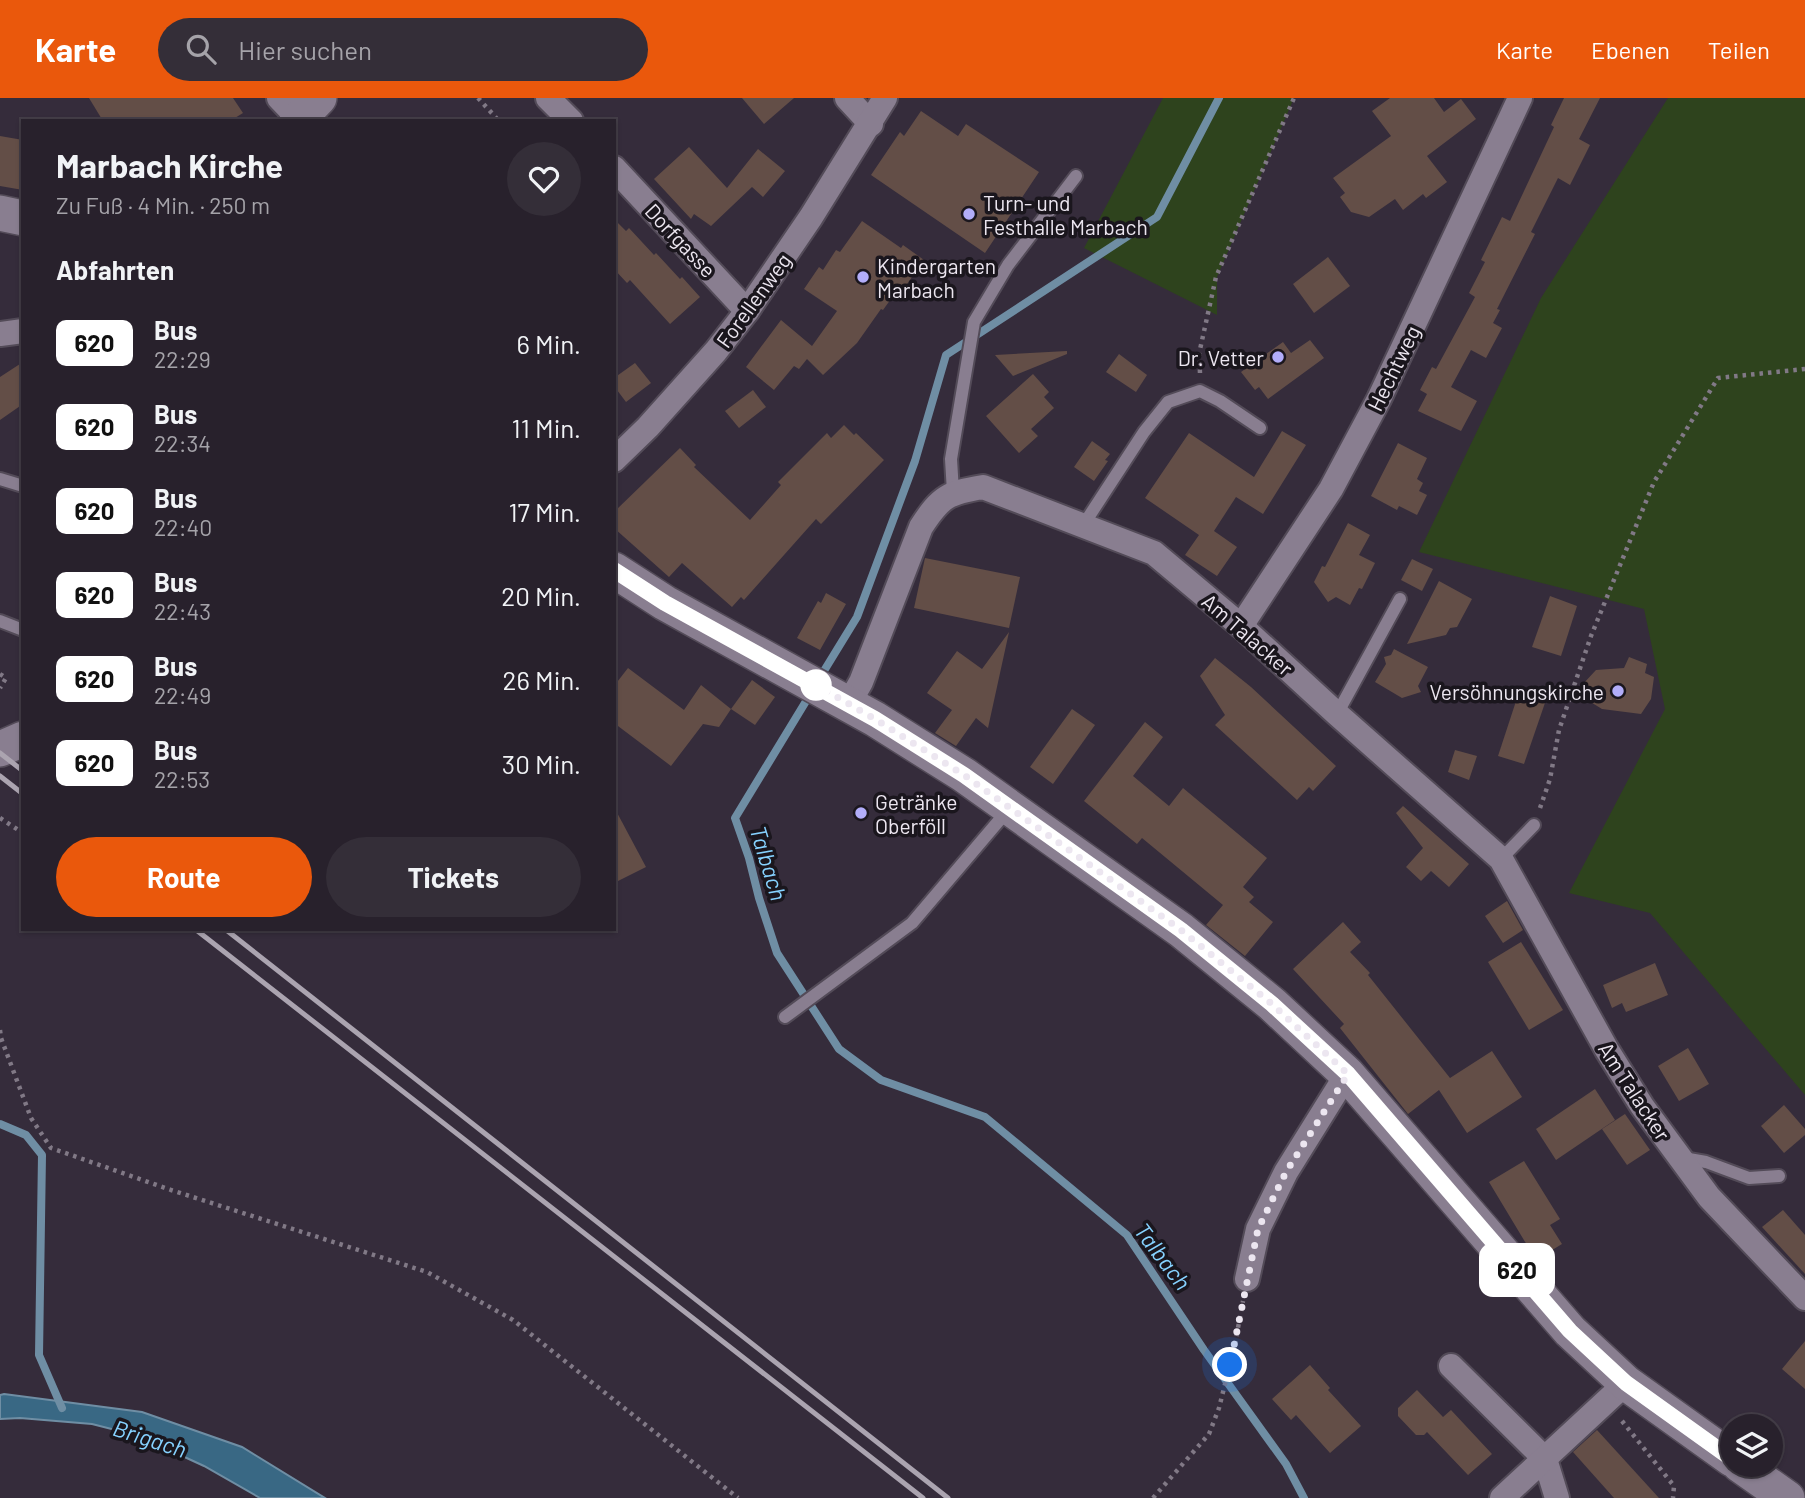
<!DOCTYPE html>
<html lang="de">
<head>
<meta charset="utf-8">
<style>
	body { margin:0; font-family:Barlow,sans-serif; background:#342e38; color:#f1f3f6; height:100vh; display:flex; flex-direction:column; font-size:26px; white-space:nowrap }
	* { box-sizing:border-box; margin:0 }
	p { font-size:23px; color:#a5a3a9 }
	.icon { flex:none; width:38px; height:38px; fill:none; stroke:currentColor; stroke-width:2; stroke-linecap:round; stroke-linejoin:round }
	.map { position:relative; flex:1; overflow:hidden }
	.side { position:absolute; left:21px; top:21px; width:595px; height:812px; display:flex; flex-direction:column; background:#28212c; border-radius:0px; box-shadow:0 2px 5px #0004,0 0 0 2px #443e48 }
	.side>* { flex:none }
	.badge { padding:0 14px; border-radius:10px; font-size:24px; line-height:46px }
	.tools { position:absolute; left:1720px; top:1316px; display:grid; gap:14px }
	.tools a { display:grid; place-items:center; width:63px; height:63px; border-radius:50%; background:#28212c; box-shadow:0 2px 5px #0004,0 0 0 2px #443e48; font-size:35px }
	.you { position:absolute; width:35px; height:35px; margin:-18px; border:5px solid #fff; border-radius:50%; background:#1a73e8; box-shadow:0 0 0 10px #1a73e833 }
	.map>.badge { position:absolute; translate:-50% -50%; box-shadow:0 0 0 4px #fff }
	h2 { padding:0 35px; font-size:26px; line-height:63px }
	.round { display:grid; place-items:center; flex:none; width:74px; height:74px; border-radius:37px; background:#342e38 }
	.headline { display:flex; align-items:center; justify-content:space-between; height:119px; padding:0 35px }
	h1 { font-size:33px; font-weight:700; line-height:52px }
	.primary-button { display:flex; gap:14px; margin-top:auto; padding:14px 35px }
	.primary-button a { flex:1; height:80px; border-radius:42px; background:#ea580c; color:#fff; font-size:28px; font-weight:700; line-height:80px; text-align:center }
	.primary-button a+a { background:#342e38; color:#f1f3f6 }
	ul { padding:0; list-style:none }
	li { display:flex; align-items:center; gap:21px; height:84px; padding:0 35px }
	li div { flex:1 }
	li b { display:block; font-size:26px }
	li em { font-style:normal }
	li .badge { min-width:77px; font-weight:700; text-align:center }
	header { display:flex; align-items:center; gap:42px; box-sizing:border-box; height:98px; padding:0 35px; background:#ea580c; color:#fff }
	header strong { font-size:33px }
	nav { display:flex; gap:38px; margin-inline-start:auto; font-size:24px }
	.search { width:490px; height:63px; background:#342e38; display:flex; align-items:center; gap:18px; box-sizing:border-box; padding:0 24px; border-radius:38px; color:#a5a3a9; font-size:26px }
	.map>svg:first-child { display:block }
</style>
</head>
<body>
<header>
<strong>Karte</strong>
<div class="search"><svg class="icon" aria-label="search" viewBox="0 0 24 24"><circle cx="10" cy="10" r="6"/><path d="M15 15l6 6"/></svg>Hier suchen</div>
<nav><a>Karte</a><a>Ebenen</a><a>Teilen</a></nav>
</header>
<div class="map">
<svg width="1805" height="1400" viewBox="0 0 1805 1400">
	<rect width="100%" height="100%" fill="#352c3b"/>
	<g fill="#2e431d">
		<path d="M1163,0H1294L1217,179V217L1084,150Z"/>
		<path d="M1668,0H1805V997L1650,815L1569,795L1665,611L1644,511L1419,454L1541,200Z"/>
	</g>
	<path fill="#396884" stroke="#6f8ea4" stroke-width="2" d="M4,1296L142,1314L242,1349L325,1400H260L204,1368L139,1338L92,1326L20,1320L0,1321V1297Z"/>
	<g fill="none" stroke-linecap="round" stroke-linejoin="round">
		<g stroke="#6f8ea4" stroke-width="8">
			<path d="M819,581L857,519L915,363L946,257L1157,119L1219,0"/>
			<path d="M811,595L735,720L749,760L759,800L777,855L839,951L881,982L985,1019L1127,1137L1204,1252L1286,1366L1304,1400"/>
			<path d="M0,1026L26,1037L42,1057L39,1257L62,1310"/>
		</g>
	</g>
	<g fill="#634e47">
		<path d="M89,0H233L243,15L230,23H103Z"/>
		<path d="M742,0H794L764,26Z"/>
		<path d="M1390,0H1434L1444,14L1461,1L1476,21L1427,58L1447,84L1426,100L1423,96L1403,112L1395,101L1369,119L1351,114L1340,99L1345,95L1333,80L1391,38L1372,13Z"/>
		<path d="M1564,0H1600L1579,41L1590,47L1570,87L1558,80L1531,134L1535,136L1497,211L1500,212L1493,225L1502,230L1486,260L1471,252L1451,289L1477,303L1461,333L1418,313L1427,296L1420,292L1432,269L1436,271L1475,199L1469,195L1485,164L1481,162L1502,119L1510,123L1554,29L1551,27Z"/>
		<path d="M921,13L958,38L966,26L1039,74L985,155L871,77L900,34L904,38Z"/>
		<path d="M0,38L23,42V92L0,88Z"/>
		<path d="M689,49L727,90L758,51L785,73L763,99L752,89L711,128L694,116L691,121L654,81Z"/>
		<path d="M614,121L626,133L629,130L654,157L656,155L680,181L682,179L700,199L670,226L630,182L627,185L614,171Z"/>
		<path d="M862,123L901,150L903,147L924,162L905,189L901,187L883,212L881,211L857,245L823,277L807,261L799,271L794,268L774,292L746,269L781,222L812,248L837,213L804,191L819,169L823,172L836,152L840,154Z"/>
		<path d="M1328,159L1350,188L1314,215L1293,186Z"/>
		<path d="M1310,242L1324,260L1268,301L1259,289L1255,292L1241,274L1283,244L1291,255Z"/>
		<path d="M1067,253V256L1013,278L995,257Z"/>
		<path d="M1119,256L1147,277L1136,294L1106,274Z"/>
		<path d="M23,264V306L0,322V279Z"/>
		<path d="M635,265L651,285L626,304L614,288V280Z"/>
		<path d="M1033,276L1049,294L1044,299L1054,310L1031,331L1038,338L1019,355L986,318Z"/>
		<path d="M753,292L766,309L739,330L725,313Z"/>
		<path d="M844,327L854,337L856,335L884,362L821,426L816,421L744,502L741,499L732,509L682,465L669,479L614,430V414L680,350L696,367L694,369L750,422L781,387L778,384L827,335L831,340Z"/>
		<path d="M1282,333L1306,347L1263,416L1236,399L1214,433L1237,449L1217,478L1185,457L1199,437L1145,400L1189,335L1254,379Z"/>
		<path d="M1092,343L1110,356L1105,362L1108,363L1094,383L1074,369Z"/>
		<path d="M1398,345L1427,360L1417,381L1423,385L1419,393L1427,397L1417,417L1399,408L1397,412L1371,398Z"/>
		<path d="M1348,425L1370,437L1359,457L1375,465L1362,491L1359,490L1350,507L1336,499L1328,504L1314,484L1322,468L1325,469Z"/>
		<path d="M925,460L1020,479L1009,530L914,510Z"/>
		<path d="M1412,461L1433,471L1422,493L1401,482Z"/>
		<path d="M1439,483L1472,501L1457,529L1450,530L1446,537L1407,546Z"/>
		<path d="M826,495L846,506L820,552L797,540L818,503L821,505Z"/>
		<path d="M1550,498L1577,508L1561,558L1532,549Z"/>
		<path d="M1009,534L988,630L976,620L956,648L935,635L952,612L927,595L957,553L982,571Z"/>
		<path d="M1394,551L1428,569L1418,588L1421,594L1402,600L1375,584L1386,566L1384,559L1391,557Z"/>
		<path d="M1629,559L1647,566L1645,575L1654,579L1651,601L1641,616L1602,611L1584,600L1583,586L1596,572L1624,570Z"/>
		<path d="M1215,560L1251,589L1336,668L1313,693L1309,689L1297,702L1215,627L1225,617L1200,578Z"/>
		<path d="M628,570L684,612L701,587L731,611L719,629L703,626L671,668L614,625V588Z"/>
		<path d="M752,582L775,599L755,627L731,611Z"/>
		<path d="M1520,591L1547,599L1524,666L1498,658Z"/>
		<path d="M1072,611L1095,627L1053,686L1030,669Z"/>
		<path d="M1145,624L1163,639L1133,678L1169,708L1183,690L1267,760L1243,789L1254,799L1249,804L1273,824L1245,858L1206,827L1223,807L1142,740L1137,746L1084,703Z"/>
		<path d="M1455,652L1477,658L1469,682L1448,674Z"/>
		<path d="M1403,708L1469,766L1449,789L1431,773L1421,783L1406,769L1423,750L1396,715Z"/>
		<path d="M614,709L646,769L614,785Z"/>
		<path d="M1507,803L1523,832L1503,845L1485,818Z"/>
		<path d="M1343,824L1361,844L1350,854L1370,875L1368,877L1450,980L1492,953L1522,999L1467,1035L1439,992L1408,1016L1340,930L1344,926L1293,871Z"/>
		<path d="M1521,844L1563,912L1529,932L1488,864Z"/>
		<path d="M1655,865L1668,897L1626,914L1622,905L1612,910L1603,887Z"/>
		<path d="M1688,950L1709,986L1679,1003L1658,968Z"/>
		<path d="M1595,991L1615,1022L1556,1062L1536,1031Z"/>
		<path d="M1784,1007L1805,1031V1037L1784,1055L1761,1028Z"/>
		<path d="M1625,1016L1650,1052L1627,1067L1602,1031Z"/>
		<path d="M1524,1063L1560,1121L1550,1127L1562,1146L1536,1162L1489,1084Z"/>
		<path d="M1783,1112L1805,1137V1176L1762,1129Z"/>
		<path d="M1805,1243V1291L1782,1271Z"/>
		<path d="M1310,1267L1330,1290L1328,1292L1361,1328L1330,1355L1296,1317L1291,1322L1272,1301Z"/>
		<path d="M1417,1292L1443,1319L1451,1312L1492,1356L1468,1377L1427,1334L1424,1337H1416L1398,1318V1310Z"/>
		<path d="M1597,1332L1659,1400H1614L1573,1354Z"/>
	</g>
	<g fill="none" stroke-linecap="round" stroke-linejoin="round">
		<g stroke="#534b58" stroke-width="16">
			<g id="lane">
				<path d="M0,381L23,388"/>
				<path d="M953,394L951,361L974,224L1008,167L1076,78"/>
				<path d="M1084,426L1144,334L1168,304L1200,293L1220,303L1260,330"/>
				<path d="M0,523L23,532"/>
				<path d="M1337,616L1400,501"/>
				<path d="M1501,761L1534,727"/>
				<path d="M785,919L912,825L1008,712"/>
				<path d="M1683,1060L1706,1064L1749,1080L1779,1078"/>
			</g>
		</g>
		<g stroke="#534b58" stroke-width="28">
			<g id="street">
				<path d="M279,0L299,21"/>
				<path d="M548,0L571,23"/>
				<path d="M847,0L871,26"/>
				<path d="M614,70L747,213"/>
				<path d="M0,236L23,233"/>
				<path d="M614,362L648,329L716,253L747,213L811,119L885,0"/>
				<path d="M1241,528L1331,391L1379,301L1520,0"/>
				<path d="M849,605L861,584L921,429C941,398 948,395 983,389L1154,455L1241,528L1337,616L1501,761L1607,952L1642,1008L1709,1099L1805,1200"/>
				<path d="M1247,1181L1258,1131L1286,1074L1347,976"/>
				<path d="M1451,1268L1545,1361L1557,1400"/>
				<path d="M1502,1400L1626,1285"/>
			</g>
		</g>
		<g stroke="#534b58" stroke-width="38">
			<g id="secondary">
				<path d="M297,23L319,0"/>
				<path d="M0,115L23,120"/>
				<path d="M614,472L665,505L875,621L964,677L1181,832L1272,906L1347,976L1570,1233L1626,1285L1732,1361"/>
				<path d="M0,651L23,641"/>
				<path d="M1740,1367L1787,1400"/>
			</g>
		</g>
		<g stroke="#817986" stroke-width="4.5" stroke-dasharray="3.5 5" stroke-linecap="butt">
			<path d="M478,0L499,23"/>
			<path d="M1200,275L1199,256L1216,179L1294,0"/>
			<path d="M0,576L6,580L0,590"/>
			<path d="M1540,710L1550,681L1559,632L1591,538L1654,384L1718,280L1805,271"/>
			<path d="M0,720L23,735"/>
			<path d="M0,932L1,940L31,1020L51,1050L171,1092L427,1174L513,1222L738,1400"/>
			<path d="M1622,1323L1674,1388L1673,1400"/>
			<path d="M1153,1400L1209,1336L1219,1310L1235,1246L1243,1203"/>
		</g>
		<use href="#lane" stroke="#897e90" stroke-width="12"/>
		<use href="#street" stroke="#897e90" stroke-width="24"/>
		<use href="#secondary" stroke="#897e90" stroke-width="35"/>
		<g stroke="#aba4b0" stroke-width="5">
			<path d="M0,655L23,673"/>
			<path d="M0,678L23,696"/>
			<path d="M195,831L923,1400"/>
			<path d="M225,831L948,1400"/>
		</g>
	</g>
	<g fill="none" stroke-linecap="round" stroke-linejoin="round">
		<g stroke="#fff" stroke-width="16">
			<path id="line" d="M614,472L665,505L875,621L964,677L1181,832L1272,906L1348,976L1570,1233L1626,1285L1732,1361"/>
		</g>
		<use href="#line" stroke="#fff" stroke-width="10"/>
		<path stroke="#ece6f0" stroke-width="7" stroke-dasharray="0 12.6" d="M816,587L875,621L964,677L1181,832L1272,906L1348,976L1286,1074L1258,1131L1230,1267"/>
	</g>
	<g fill="#b2adf9" stroke="#1a161d" stroke-width="2.5">
		<circle cx="969" cy="116" r="7"/>
		<circle cx="863" cy="179" r="7"/>
		<circle cx="1278" cy="259" r="7"/>
		<circle cx="1618" cy="593" r="7"/>
		<circle cx="861" cy="715" r="7"/>
	</g>
	<circle fill="#fff" stroke="#fff" stroke-width="3.5" cx="816" cy="587" r="14"/>
	<g text-anchor="middle" dominant-baseline="central" stroke-width="7" stroke-linejoin="round" paint-order="stroke">
		<g font-size="21" fill="#ece6f0" stroke="#1a161d" text-anchor="start">
			<text x="983" y="104">Turn- und<tspan x="983" dy="24">Festhalle Marbach</tspan></text>
			<text x="877" y="167">Kindergarten<tspan x="877" dy="24">Marbach</tspan></text>
			<text x="1264" y="259" text-anchor="end">Dr. Vetter</text>
			<text x="1604" y="593" text-anchor="end">Versöhnungskirche</text>
			<text x="875" y="703">Getränke<tspan x="875" dy="24">Oberföll</tspan></text>
		</g>
		<g font-size="21" fill="#ece6f0" stroke="#1a161d">
			<text transform="translate(681 142) rotate(47)">Dorfgasse</text>
			<text transform="translate(753 202) rotate(-54)">Forellenweg</text>
			<text transform="translate(1393 270) rotate(-64)">Hechtweg</text>
			<text transform="translate(1248 536) rotate(41)">Am Talacker</text>
			<text transform="translate(1635 993) rotate(57)">Am Talacker</text>
		</g>
		<g font-size="23" font-style="italic" fill="#86d2ff" stroke="#1a161d">
			<text transform="translate(769 765) rotate(73)">Talbach</text>
			<text transform="translate(1163 1158) rotate(53)">Talbach</text>
			<text transform="translate(150 1340) rotate(18)">Brigach</text>
		</g>
	</g>
</svg>
<div class="tools">
<a><svg class="icon" aria-label="layers" viewBox="0 0 24 24"><path d="M12 4l9 5-9 5-9-5zM3 14l9 5 9-5"/></svg></a>
</div>
<div class="you" style="left:1230px;top:1267px"></div>
<b class="badge" style="left:1517px;top:1172px;background:#fff;color:#111">620</b>
<section class="side">
<div class="headline"><div><h1>Marbach Kirche</h1><p>Zu Fuß · 4 Min. · 250 m</p></div><a class="round"><svg class="icon" aria-label="heart" viewBox="0 0 24 24"><path d="M12 20l-8-8c-3-5 5-10 8-4 3-6 11-1 8 4z"/></svg></a></div>
<h2>Abfahrten</h2>
<ul>
<li><span class="badge" style="background:#fff;color:#111">620</span><div><b>Bus</b><p>22:29</p></div><em>6 Min.</em></li>
<li><span class="badge" style="background:#fff;color:#111">620</span><div><b>Bus</b><p>22:34</p></div><em>11 Min.</em></li>
<li><span class="badge" style="background:#fff;color:#111">620</span><div><b>Bus</b><p>22:40</p></div><em>17 Min.</em></li>
<li><span class="badge" style="background:#fff;color:#111">620</span><div><b>Bus</b><p>22:43</p></div><em>20 Min.</em></li>
<li><span class="badge" style="background:#fff;color:#111">620</span><div><b>Bus</b><p>22:49</p></div><em>26 Min.</em></li>
<li><span class="badge" style="background:#fff;color:#111">620</span><div><b>Bus</b><p>22:53</p></div><em>30 Min.</em></li>
</ul>
<div class="primary-button"><a>Route</a><a>Tickets</a></div>
</section>
</div>
</body>
</html>
